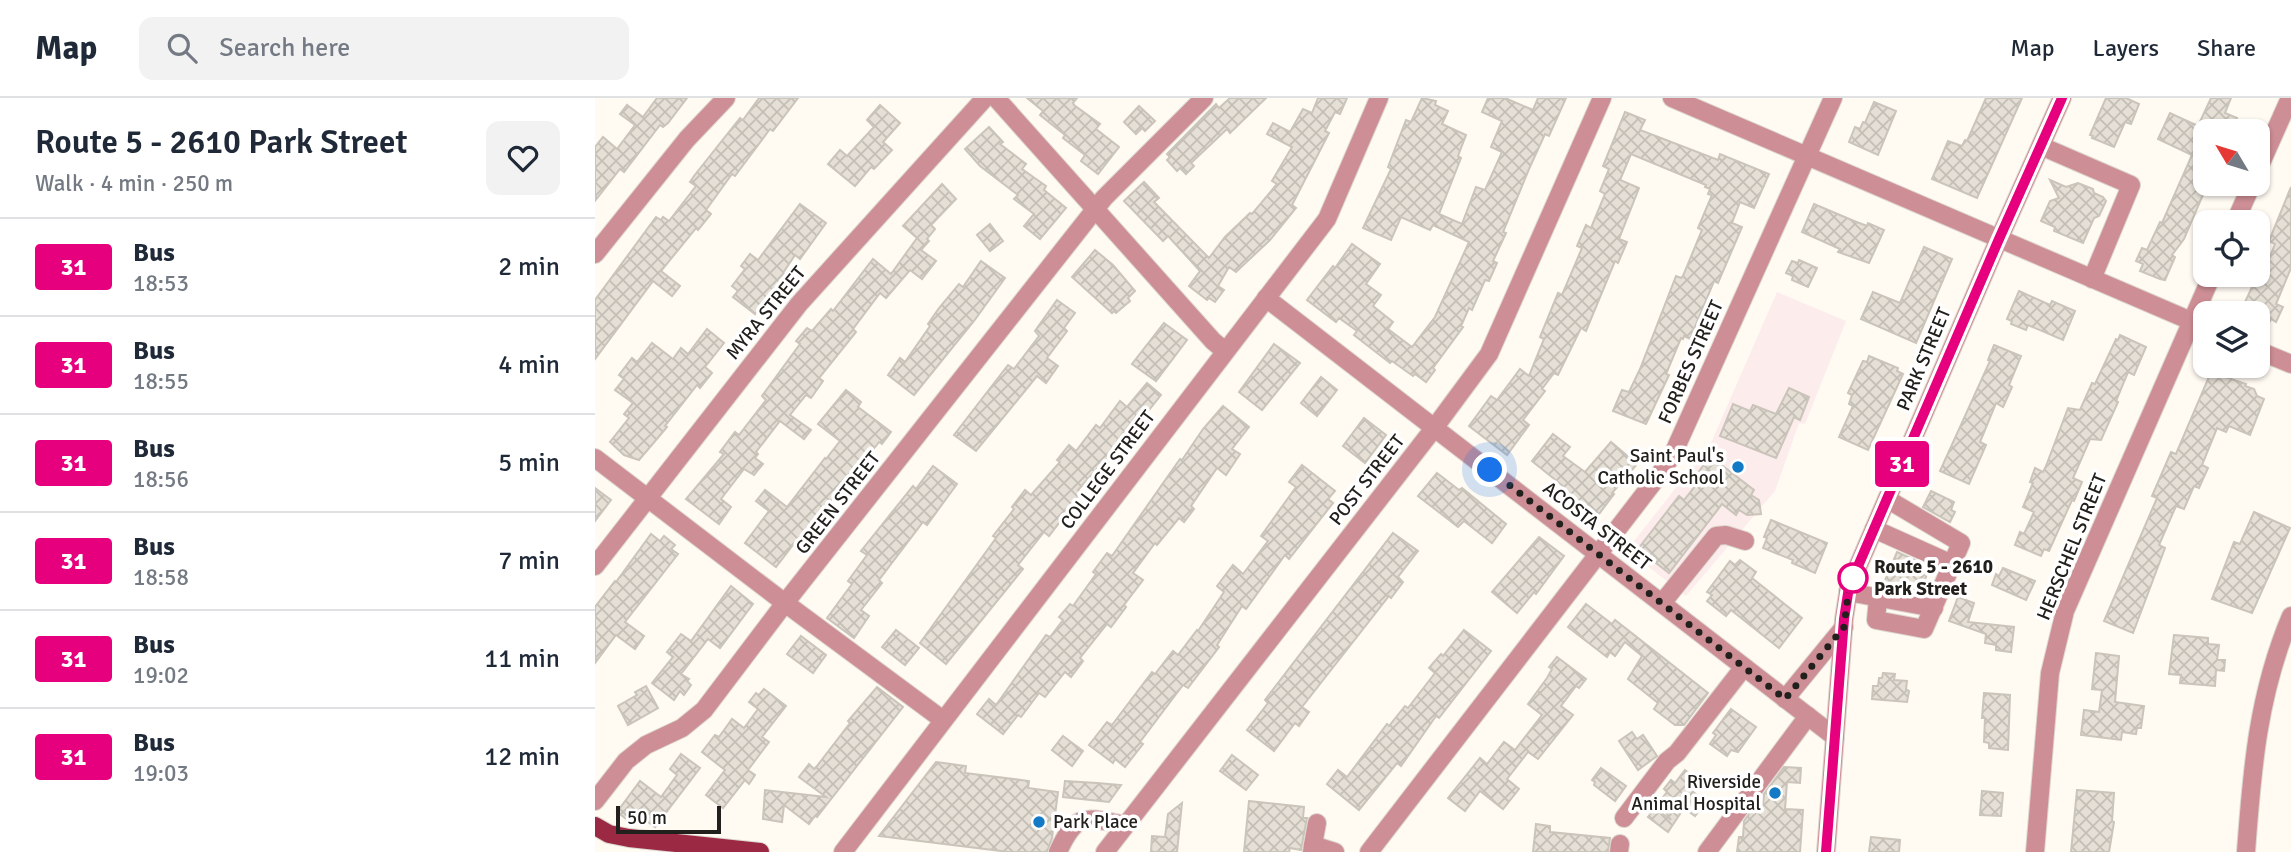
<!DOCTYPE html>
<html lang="en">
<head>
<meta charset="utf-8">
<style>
	body { margin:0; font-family:Signika,sans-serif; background:#f2f2f3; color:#1f2937; height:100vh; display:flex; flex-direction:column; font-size:26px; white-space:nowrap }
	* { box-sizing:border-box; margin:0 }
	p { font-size:23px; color:#747a83 }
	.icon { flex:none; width:38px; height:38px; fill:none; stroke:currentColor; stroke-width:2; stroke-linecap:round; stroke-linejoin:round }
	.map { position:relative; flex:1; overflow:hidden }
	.details { display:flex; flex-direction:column; background:#fff; width:595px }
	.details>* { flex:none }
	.badge { padding:0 14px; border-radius:5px; font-size:24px; line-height:46px }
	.needle { width:46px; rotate:308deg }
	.tools { position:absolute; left:1598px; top:21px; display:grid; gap:14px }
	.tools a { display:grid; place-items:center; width:77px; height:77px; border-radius:14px; background:#fff; box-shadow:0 2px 5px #0004; font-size:35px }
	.scale { position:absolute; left:21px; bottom:18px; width:105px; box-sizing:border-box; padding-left:7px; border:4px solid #22201c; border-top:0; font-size:19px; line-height:24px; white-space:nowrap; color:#22201c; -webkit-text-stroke:5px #fff; paint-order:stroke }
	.you { position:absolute; width:35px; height:35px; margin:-18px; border:5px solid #fff; border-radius:50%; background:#1a73e8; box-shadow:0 0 0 10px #1a73e833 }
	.map>.badge { position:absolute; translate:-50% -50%; box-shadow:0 0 0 4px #fff }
	.round { display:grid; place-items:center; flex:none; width:74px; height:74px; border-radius:14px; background:#f2f2f3 }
	.headline { display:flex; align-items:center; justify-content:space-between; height:119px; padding:0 35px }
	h1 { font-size:33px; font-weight:600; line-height:52px }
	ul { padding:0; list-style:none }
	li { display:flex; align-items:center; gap:21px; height:98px; padding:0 35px; border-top:2px solid #e0e1e3 }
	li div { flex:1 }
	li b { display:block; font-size:26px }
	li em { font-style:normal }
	li .badge { min-width:77px; font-weight:700; text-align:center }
	header { display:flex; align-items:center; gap:42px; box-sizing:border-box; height:98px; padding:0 35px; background:#fff; border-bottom:2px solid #e0e1e3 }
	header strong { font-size:33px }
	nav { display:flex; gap:38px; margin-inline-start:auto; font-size:24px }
	.search { width:490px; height:63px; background:#f2f2f3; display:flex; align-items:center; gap:18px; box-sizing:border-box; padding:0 24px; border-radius:14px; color:#747a83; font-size:26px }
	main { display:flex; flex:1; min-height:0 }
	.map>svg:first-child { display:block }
</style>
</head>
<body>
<header>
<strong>Map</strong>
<div class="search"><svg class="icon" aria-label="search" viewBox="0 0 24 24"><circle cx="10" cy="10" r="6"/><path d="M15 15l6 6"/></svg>Search here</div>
<nav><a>Map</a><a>Layers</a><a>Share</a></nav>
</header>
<main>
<section class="details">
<div class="headline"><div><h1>Route 5 - 2610 Park Street</h1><p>Walk · 4 min · 250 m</p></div><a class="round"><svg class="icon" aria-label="heart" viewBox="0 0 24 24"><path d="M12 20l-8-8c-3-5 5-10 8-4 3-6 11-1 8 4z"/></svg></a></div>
<ul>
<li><span class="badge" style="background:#e6007e;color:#fff">31</span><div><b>Bus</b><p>18:53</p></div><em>2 min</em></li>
<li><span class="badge" style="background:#e6007e;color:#fff">31</span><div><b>Bus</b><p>18:55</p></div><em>4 min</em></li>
<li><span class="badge" style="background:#e6007e;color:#fff">31</span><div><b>Bus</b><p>18:56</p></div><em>5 min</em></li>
<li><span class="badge" style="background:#e6007e;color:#fff">31</span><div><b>Bus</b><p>18:58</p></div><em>7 min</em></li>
<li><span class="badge" style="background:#e6007e;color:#fff">31</span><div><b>Bus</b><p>19:02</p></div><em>11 min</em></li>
<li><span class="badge" style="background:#e6007e;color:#fff">31</span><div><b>Bus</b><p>19:03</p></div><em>12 min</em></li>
</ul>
</section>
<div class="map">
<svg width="1696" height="754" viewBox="0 0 1696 754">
	<defs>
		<pattern id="building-cross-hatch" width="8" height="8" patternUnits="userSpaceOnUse" patternTransform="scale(1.75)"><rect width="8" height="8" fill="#e5dfd5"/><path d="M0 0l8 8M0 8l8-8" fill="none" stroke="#c4bfb6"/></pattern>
	</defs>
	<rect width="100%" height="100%" fill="#fffaf2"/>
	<path fill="#fdecec" d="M1182,194L1251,223L1210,326L1204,325L1180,393L1091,498L1032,452L1116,345Z"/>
	<g fill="url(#building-cross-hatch)" stroke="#cac4ba" stroke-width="2">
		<path d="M62,0H92L73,25L68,29L65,27L29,74L25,71L0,103V49L8,39L22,51L40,27L25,16L32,7L48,19Z"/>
		<path d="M164,0H203L178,33L175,31L140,78L137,76L111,112L116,116L103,132L101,130L66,173L85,188L77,198L58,183L0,261V202L61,119L66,122L68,119L74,123L101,88L95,84L99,78L145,20L148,22Z"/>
		<path d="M432,0H482L478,5L479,7L505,26L501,31L524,49L503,76L486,63L490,57L468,40L470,37L445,17L448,13Z"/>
		<path d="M635,0H671L635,35L632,31L596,65L599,68L591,76L585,70L582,73L572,62L575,59L572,56L621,6L624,10Z"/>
		<path d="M723,0H752L745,16L740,14L730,33L734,35L697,107L701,110L675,142L641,174L634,169L623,188L629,192L620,204L614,200L612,202L594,188L605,173L573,138L568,143L529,103L549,84L564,100L559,104L614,160L630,139L655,115L657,116L682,86L677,83L697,49L672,36L678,25L695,34L708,11L717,15Z"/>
		<path d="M827,0L841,3L840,7L853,13L847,26L871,37L863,58L866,60L844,116L867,126L881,89L890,92L907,54L896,49L907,23L887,14L893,0H910L938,12L943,0H971L954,38L950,36L934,71L908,134L911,135L898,163L902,165L894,183L890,182L877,212L874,210L866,228L868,229L838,270L840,272L831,284L820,276L818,278L797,263L795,265L759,237L762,233L744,220L741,224L712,202L738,168L740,170L757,146L785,166L771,186L786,197L778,208L798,224L793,231L817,249L840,219L874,144L838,127L835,132L806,119L796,142L768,130L796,71L793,69L811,22L816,24Z"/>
		<path d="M1391,0H1427L1382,100L1337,81L1353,43L1367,48L1370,42L1372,43Z"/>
		<path d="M1511,0H1531L1544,6L1536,26L1530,24L1519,49L1497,40L1498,38L1495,37Z"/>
		<path d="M1616,0H1636L1630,15L1642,20L1636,33H1610V92L1589,141L1577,157L1580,159L1570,182L1565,181L1545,173L1548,166L1541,163L1547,150L1552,152L1565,124L1567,125L1597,57L1563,41L1575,15L1603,28Z"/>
		<path d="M1279,4L1301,13L1283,57L1254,44L1260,29L1265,31L1268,24L1270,25Z"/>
		<path d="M285,7L305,25L288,44L297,52L279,71L276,69L260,88L233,66L245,52L252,58L279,29L272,22Z"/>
		<path d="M544,8L560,23L550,33L547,30L541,36L529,24Z"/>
		<path d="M1030,14L1050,22L1045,32L1123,62L1125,56L1174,76L1159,110L1145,104L1137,125L1147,129L1123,185L1119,183L1095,241L1089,238L1088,241L1086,240L1071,276L1074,277L1051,326L1018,313L1027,292L1034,294L1045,271L1081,178L1086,180L1088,178L1107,132L1103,130L1117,97L1113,96L1115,91L1110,89L1111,87L1036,56L1025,82L1044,90L1024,141L1032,144L1023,165L1020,163L991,233L986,230L963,277L959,275L947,291L950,293L928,322L934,327L912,357L874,328L896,298L902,302L925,271L934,278L949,241L945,239L963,195L967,197L987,150L982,148L991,127L996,130L1010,96L1005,93L1014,71L1008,68Z"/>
		<path d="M394,29L408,44L405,46L431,66L427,71L451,88L449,92L471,110L445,141L429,128L439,116L419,101L423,97L385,68L370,51Z"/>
		<path d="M1455,82L1471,89L1483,85L1498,91L1499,95L1508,99L1511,103L1504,118L1499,120L1488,145L1459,133L1460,129L1446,123L1455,103L1464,100Z"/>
		<path d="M347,86L361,101L336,127L340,131L332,141L334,143L326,152L341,163L327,181L315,172L291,200L285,195L258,231L261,234L224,280L228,283L216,300L211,297L195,317L216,332L209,341L185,323L161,354L163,356L160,360L168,366L159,377L149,371L126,401L136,409L124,426L91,401L129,356L125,354L140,334L144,337L171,302L167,298L205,246L201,243L212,230L217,233L236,211L238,213L278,161L296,176L322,140L308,128Z"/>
		<path d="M1696,89V170L1681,206L1688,209L1681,224L1676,221L1673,227L1662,222V215H1645L1668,165L1672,166L1680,146L1674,143Z"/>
		<path d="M205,106L231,125L205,161L200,157L188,175L191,177L160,216L138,199L143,193L137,188L150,171L146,168L155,156L163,162Z"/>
		<path d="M1219,106L1259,123L1272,128L1273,125L1289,132L1274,165L1243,154L1245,151L1207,134Z"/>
		<path d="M395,126L408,143L395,153L382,137Z"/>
		<path d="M1329,149L1357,161L1321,245L1266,221L1278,194L1305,205Z"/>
		<path d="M500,152L518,167L540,193L533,200L535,203L521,215L519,213L517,215L477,179Z"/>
		<path d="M1204,162L1222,170L1213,189L1197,182L1198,178L1191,175L1197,163L1203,165Z"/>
		<path d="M386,163L410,180L379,223L319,297L293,277L305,260L310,264L335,228L333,226L344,210L364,186L368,189Z"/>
		<path d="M1424,193L1455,207L1457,203L1480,213L1468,242L1433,227L1431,232L1416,226L1417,223L1412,221Z"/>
		<path d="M462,202L480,215L469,230L472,233L452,260L463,268L451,285L442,278L381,353L359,337L413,267L419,271L444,238L440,233Z"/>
		<path d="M569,225L592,242L561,283L537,266Z"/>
		<path d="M112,231L129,245L110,269L117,275L105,290L102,287L70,328L72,329L44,362L29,357L15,344L34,320L29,316L38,305L20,292L29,281L24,277L37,260L42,264L57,245L78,261L86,250L93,256Z"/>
		<path d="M1525,237L1551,249L1539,277L1533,274L1521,303L1523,304L1506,342L1495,341L1478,380L1487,384L1479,403L1477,402L1454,453L1449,451L1446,458L1420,447L1425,434L1429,436L1439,414L1428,409L1438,385L1435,384L1440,370L1448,374L1451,368L1473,310L1485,312L1497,285L1500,286L1521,241L1523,242Z"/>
		<path d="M679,246L705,265L667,312L644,294Z"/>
		<path d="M1399,247L1426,258L1414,287L1417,289L1408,309L1401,305L1385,344L1391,347L1374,386L1345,373L1395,263L1393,262Z"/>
		<path d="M1274,258L1303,270L1302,273L1308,276L1273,352L1244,339L1258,308L1254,306L1257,297L1253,295L1268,263L1272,264Z"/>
		<path d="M1616,274L1651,286L1650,288L1659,291L1662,298L1669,301L1655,337L1634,328L1631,334L1622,330L1607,367L1613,370L1604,390L1599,388L1589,411L1581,408L1564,447L1570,450L1538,535L1509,523L1562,400L1557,398L1564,382L1576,354L1581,356Z"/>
		<path d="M726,279L742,292L722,318L706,305Z"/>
		<path d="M552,285L566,297L554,312L549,308L522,343L527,347L513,364L510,362L483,392L486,395L465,420L467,421L454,438L449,434L423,467L428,471L351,566L325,545L401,440L398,438L419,411L417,409L430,392L436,397L465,364L462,362L474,347L481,353L501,327L505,330L525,303L532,309Z"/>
		<path d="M1194,290L1214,299L1205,322L1199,319L1181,360L1125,338L1138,306L1155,313L1158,307L1181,316Z"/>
		<path d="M251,292L266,304L263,309L296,334L287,346L284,344L248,391L247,390L240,397L203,450L198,447L181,469L150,445L174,413L161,403L170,392L192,409L230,360L231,361L245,343L223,326Z"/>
		<path d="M628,308L654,329L637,351L645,356L631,377L622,370L596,408L599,411L589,424L584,420L562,447L560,445L538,475L548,482L529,507L531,509L516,529L512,526L485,560L488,563L476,579L470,574L450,599L444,595L426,619L423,617L408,636L382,616L394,601L401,607L451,537L455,539L468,522L464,519L475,506L478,508L501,476L498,474L512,455L517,458L585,361L587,362L608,331Z"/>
		<path d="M769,320L791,337L770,365L748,348Z"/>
		<path d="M958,336L975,349L968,358L990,374L1016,344L1042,366L1017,395L1019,396L998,424L961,396L968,388L937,363Z"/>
		<path d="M1113,361L1118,365L1120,362L1159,392L1156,397L1164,402L1166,416L1152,417L1144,412L1141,417L1127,406L1074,475L1043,451L1084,398L1089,402L1105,382L1100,379Z"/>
		<path d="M707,367L740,393L733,401L738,405L694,461L690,457L651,511L647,508L622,547L624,549L593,590L588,587L545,644L548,646L530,669L520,661L518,665L494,647L512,624L517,627L557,574L560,576L578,553L583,557L602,532L603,533L629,494L622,488L638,467L648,476L673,443L666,438L701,389L694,384Z"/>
		<path d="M338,368L362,386L332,427L328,424L284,482L287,485L266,512L274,518L259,540L232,520L257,486L253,483L272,457L266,453L318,388L321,391Z"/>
		<path d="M842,375L864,392L867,390L911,426L897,445L869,423L863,429L823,398Z"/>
		<path d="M0,390L16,402L0,423Z"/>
		<path d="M1336,393L1359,404L1356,412L1360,414L1355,424L1328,409Z"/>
		<path d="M1659,414L1695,430L1657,515L1617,501L1639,444L1645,446Z"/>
		<path d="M1176,422L1232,445L1220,475L1197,465L1198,462L1168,450L1172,440L1169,439Z"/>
		<path d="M798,435L823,453L803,479L808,484L796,500L794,498L707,609L714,614L704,628L700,625L679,653L652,632L673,605L670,602Z"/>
		<path d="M56,436L65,443L69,438L80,447L76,451L83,456L30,524L49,538L40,551L21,537L0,565V509L20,483L21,484Z"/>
		<path d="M944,439L969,458L941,496L939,494L922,515L897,494Z"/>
		<path d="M1302,454L1335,469L1324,496L1288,487Z"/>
		<path d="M1145,462L1161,474L1157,480L1207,520L1184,550L1136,512L1131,518L1112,503L1117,497L1112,494L1135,463L1140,467Z"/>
		<path d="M1408,470L1440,483L1431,502L1397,487L1401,476L1404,478Z"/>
		<path d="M136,488L158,506L125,550L113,541L86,576L94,581L92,583L96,587L89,597L85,593L79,602L57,585L78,559L72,554L86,536L96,543Z"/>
		<path d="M1363,499L1379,505L1373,524L1419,529L1416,554L1401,552V547L1390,545L1391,536L1354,523Z"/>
		<path d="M991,506L1017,526L1020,522L1113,595L1089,627H1080L1059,611L1063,605L1033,581L1047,558L1030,544L1020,558L1015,554L1012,559L973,529Z"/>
		<path d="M301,532L324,550L310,567L287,549Z"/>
		<path d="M869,532L896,553L844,620L841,618L806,668L802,665L764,712L732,686L743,672L752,679L792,626L794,628L810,608L813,610L840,575L834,570L846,556L848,558Z"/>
		<path d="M1579,537L1613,540V546L1624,547L1622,562H1630L1629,573L1621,572L1620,588L1585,585L1586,577L1574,576Z"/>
		<path d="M206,538L231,557L218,575L192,556Z"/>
		<path d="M1501,555L1524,558L1520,604L1549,608L1546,630H1542L1541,636L1527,634L1526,642L1486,637L1489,612L1504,614L1507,592L1497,591Z"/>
		<path d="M962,559L991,581L984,590L981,588L966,608L978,617L943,661L933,654L912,681L924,691L908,711L885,693L870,713L853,700L885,660L892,666L909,644L920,652L947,617L933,606L952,580L957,571L954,569Z"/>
		<path d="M1288,575L1300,576L1299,582L1312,583L1311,591L1314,593L1312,604L1277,601L1278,588H1283L1284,580H1287Z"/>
		<path d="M51,588L63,610L33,627L23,608L42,597L40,594Z"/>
		<path d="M282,589L308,609L222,719L220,718L214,726L189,707L187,724L168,721L170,692L231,699L204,679L214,666L219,671L222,668L255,625L253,623Z"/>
		<path d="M169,591L191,608L167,639L174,644L153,672L160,677L154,686L150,682L128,710L111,697L130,672L107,654L120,637L124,639L137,621L149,630L163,611L154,604L161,595L164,597Z"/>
		<path d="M1389,595L1415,597L1413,652L1394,650V645L1389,644L1390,620H1387Z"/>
		<path d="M1136,611L1161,629L1143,654L1136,652L1132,658L1115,646L1121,637L1118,635Z"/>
		<path d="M1037,634L1042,641L1048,637L1062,658L1043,672L1024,643Z"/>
		<path d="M468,638L488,653L477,668L457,652Z"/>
		<path d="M86,656L105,670L60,729L45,718L38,726L22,714L45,683L66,699L82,677L75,671Z"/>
		<path d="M637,657L663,677L651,692L625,673Z"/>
		<path d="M341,664L371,668L370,675L434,683L433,690L463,694L457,740L452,754H414L284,738Z"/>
		<path d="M1189,669L1206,670L1205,685L1192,684L1190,711L1208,712L1205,754H1142L1144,739H1148L1149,723L1160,708L1168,709L1169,696Z"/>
		<path d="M1006,670L1031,688L1020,703L999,687L1000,684L997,682Z"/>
		<path d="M1090,672L1105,684L1097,693L1111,704L1100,718L1089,710L1073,734L1053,719L1060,710L1076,722L1064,704L1072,694L1069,691L1076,682L1080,685Z"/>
		<path d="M470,683L502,685L526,687L514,704L468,699Z"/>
		<path d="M1482,692L1519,695L1517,723L1519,724L1514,754H1476Z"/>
		<path d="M1387,693L1408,695L1406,718L1385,717Z"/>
		<path d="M654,703L709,709L708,720H712L706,752L695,750L694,754H649Z"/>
		<path d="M587,705L582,754H556L557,738L570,739L573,716Z"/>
		<path d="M941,726L955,728V734L1015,740L1013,754H938Z"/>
		<path d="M1276,739L1305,742L1304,754H1274Z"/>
	</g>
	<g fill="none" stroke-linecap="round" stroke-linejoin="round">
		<g stroke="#dcd7d0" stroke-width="20">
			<g id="minor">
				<path d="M401,0L618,243L630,253"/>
				<path d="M1077,0L1610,229"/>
				<path d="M1446,48L1536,87L1497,181"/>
				<path d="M1662,74L1695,0"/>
				<path d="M1640,124L1657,86"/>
				<path d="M0,156L92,41L131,0"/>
				<path d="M671,200L1240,639"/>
				<path d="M1662,252L1696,266"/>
				<path d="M0,360L190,505L348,622"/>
				<path d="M1279,431L1357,466"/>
				<path d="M0,468L204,206L390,0"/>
				<path d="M1253,494L1339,510"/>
				<path d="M1283,500L1281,522L1329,531L1366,445L1292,401"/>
				<path d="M1067,505L1121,438L1131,437L1150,443"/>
				<path d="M1190,601L1249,529"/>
				<path d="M0,703L31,663L51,647L87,630L109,612L190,505L509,100L609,0"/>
				<path d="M1029,720L1072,663L1082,655L1149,569"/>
				<path d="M718,747L722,725"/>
				<path d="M248,754L732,121L784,0"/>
				<path d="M463,754C482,712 491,720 531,727"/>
				<path d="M510,754L840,329L894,256L1007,0"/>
				<path d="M717,754L718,747L740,754"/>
				<path d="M774,754L1064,377L1078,356L1238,0"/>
				<path d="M1024,754L1025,746"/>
				<path d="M1112,754L1213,618"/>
				<path d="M1231,754L1249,521L1254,489L1404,141L1467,0"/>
				<path d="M1440,754L1455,575L1470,513L1617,177"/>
				<path d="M1651,754C1657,671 1663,596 1696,518"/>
			</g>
		</g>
		<g stroke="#dcd7d0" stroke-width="20">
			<path id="major" d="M0,728L14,736L34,740L165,754"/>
		</g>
		<use href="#minor" stroke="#ce8e95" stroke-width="18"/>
		<use href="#major" stroke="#9b2944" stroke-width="18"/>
	</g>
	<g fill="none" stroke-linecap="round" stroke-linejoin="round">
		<g stroke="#fff" stroke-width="16">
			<path id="line" d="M1231,754L1249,521L1254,489L1404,141L1467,0"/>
		</g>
		<use href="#line" stroke="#e6007e" stroke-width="10"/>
		<path stroke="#22201c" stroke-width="7" stroke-dasharray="0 12.6" d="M895,372L1190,601L1249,529L1254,489L1261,474L1258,480"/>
	</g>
	<g fill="#147ac5" stroke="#fff" stroke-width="2.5">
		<circle cx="1143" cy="369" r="7"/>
		<circle cx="1180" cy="695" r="7"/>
		<circle cx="444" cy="724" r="7"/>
	</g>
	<circle fill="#fff" stroke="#e6007e" stroke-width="3.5" cx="1258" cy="480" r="14"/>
	<g text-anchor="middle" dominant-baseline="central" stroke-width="7" stroke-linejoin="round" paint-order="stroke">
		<g font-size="19" fill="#22201c" stroke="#fff">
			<text transform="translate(171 215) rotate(-51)">MYRA STREET</text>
			<text transform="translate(1329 261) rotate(-67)">PARK STREET</text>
			<text transform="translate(1096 264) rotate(-66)">FORBES STREET</text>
			<text transform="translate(513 372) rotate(-53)">COLLEGE STREET</text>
			<text transform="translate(772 382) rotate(-52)">POST STREET</text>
			<text transform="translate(243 405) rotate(-52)">GREEN STREET</text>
			<text transform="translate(1002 428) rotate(38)">ACOSTA STREET</text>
			<text transform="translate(1477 449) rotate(-68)">HERSCHEL STREET</text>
		</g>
		<g font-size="19" fill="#22201c" stroke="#fff" text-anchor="end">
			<text x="1129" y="358">Saint Paul's<tspan x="1129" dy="22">Catholic School</tspan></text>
			<text x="1166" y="684">Riverside<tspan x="1166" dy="22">Animal Hospital</tspan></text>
			<text x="458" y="724" text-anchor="start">Park Place</text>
		</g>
		<g font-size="19" font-weight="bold" fill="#22201c" stroke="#fff" text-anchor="start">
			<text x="1279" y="469">Route 5 - 2610<tspan x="1279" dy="22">Park Street</tspan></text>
		</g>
	</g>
</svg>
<div class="tools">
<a><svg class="needle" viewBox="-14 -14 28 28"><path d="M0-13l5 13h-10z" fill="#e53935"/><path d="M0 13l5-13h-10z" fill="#747a83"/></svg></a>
<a><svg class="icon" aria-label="locate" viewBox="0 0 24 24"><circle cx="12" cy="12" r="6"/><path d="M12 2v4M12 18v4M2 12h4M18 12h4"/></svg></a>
<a><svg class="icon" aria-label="layers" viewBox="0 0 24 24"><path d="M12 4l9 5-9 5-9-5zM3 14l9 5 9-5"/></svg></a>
</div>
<div class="scale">50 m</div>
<div class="you" style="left:895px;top:372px"></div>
<b class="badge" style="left:1307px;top:366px;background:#e6007e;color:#fff">31</b>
</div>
</main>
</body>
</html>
